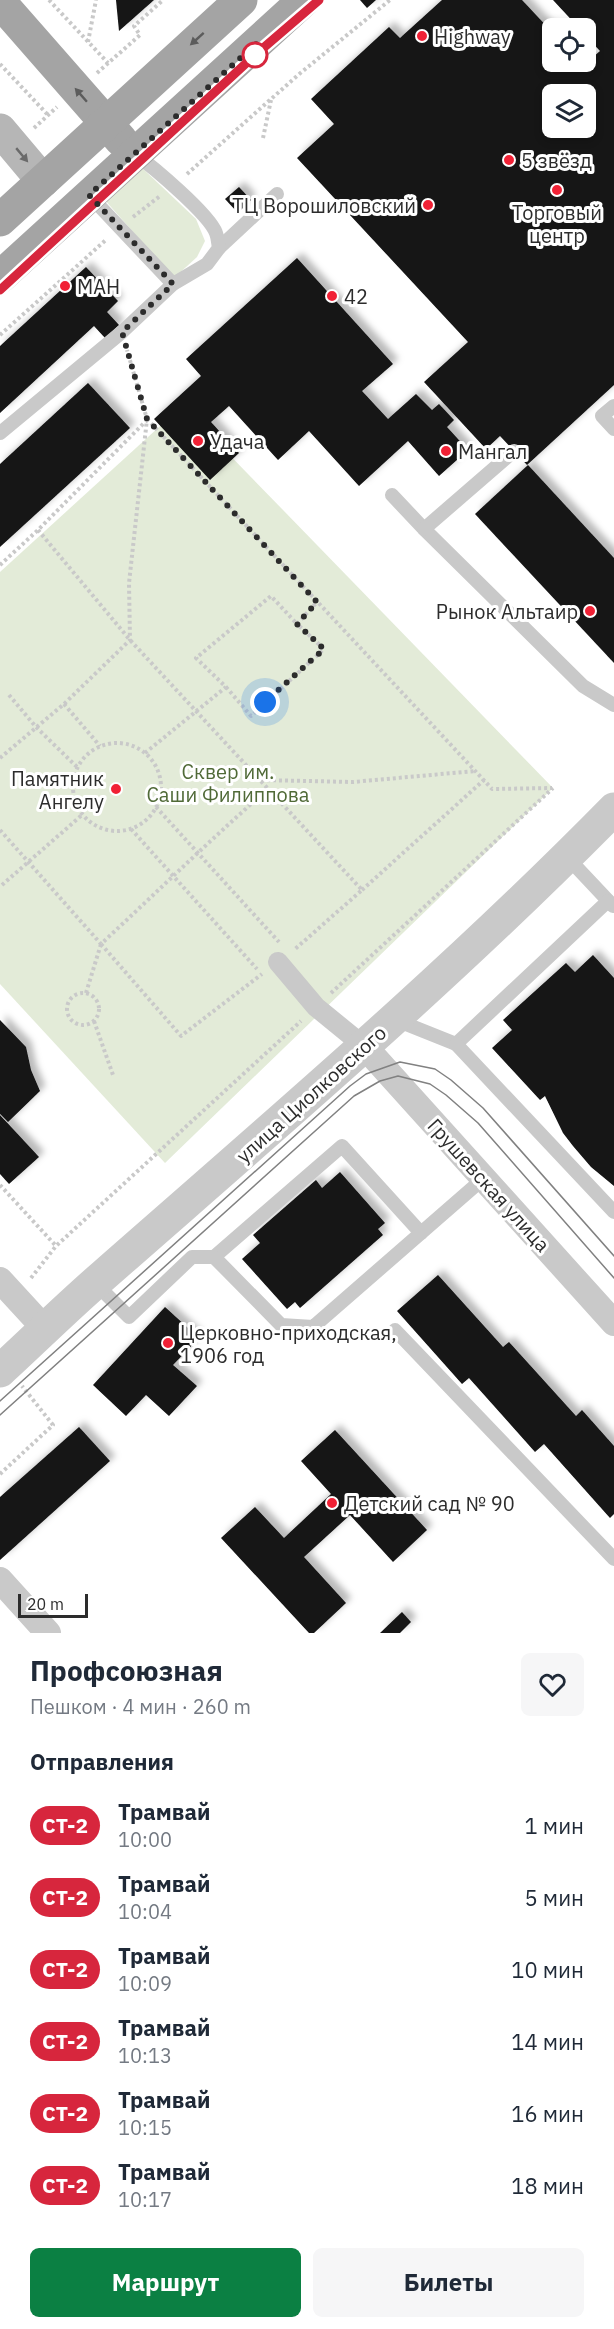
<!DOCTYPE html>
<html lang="ru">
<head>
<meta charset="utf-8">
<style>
	body { margin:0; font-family:"IBM Plex Sans",sans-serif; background:#f6f6f7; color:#1f2937; height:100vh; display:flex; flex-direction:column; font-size:22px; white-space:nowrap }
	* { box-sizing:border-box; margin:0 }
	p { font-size:20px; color:#747a83 }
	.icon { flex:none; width:33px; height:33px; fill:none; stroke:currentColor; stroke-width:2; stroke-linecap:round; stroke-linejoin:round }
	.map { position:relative; height:1633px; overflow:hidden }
	.panel { display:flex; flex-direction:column; background:#fff; flex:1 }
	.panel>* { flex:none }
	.badge { padding:0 12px; border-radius:20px; font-size:21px; line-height:39px }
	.controls { position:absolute; left:542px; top:18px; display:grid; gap:12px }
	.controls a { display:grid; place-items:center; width:54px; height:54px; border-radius:9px; background:#fff; box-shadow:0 3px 9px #0003; font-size:30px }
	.scale { position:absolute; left:18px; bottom:15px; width:70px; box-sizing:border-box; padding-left:6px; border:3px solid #2c2c2c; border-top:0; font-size:16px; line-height:21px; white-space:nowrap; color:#2c2c2c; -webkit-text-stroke:4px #fff; paint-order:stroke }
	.you { position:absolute; width:30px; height:30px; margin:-15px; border:4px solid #fff; border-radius:50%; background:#1a73e8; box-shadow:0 0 0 9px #1a73e833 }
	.map>.badge { position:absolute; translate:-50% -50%; box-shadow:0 0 0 3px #fff }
	h2 { padding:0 30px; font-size:22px; line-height:54px }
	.round { display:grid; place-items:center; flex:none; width:63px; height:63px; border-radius:9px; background:#f6f6f7 }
	.headline { display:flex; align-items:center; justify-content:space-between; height:102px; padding:0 30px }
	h1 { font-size:28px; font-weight:800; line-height:45px }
	.button { display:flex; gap:12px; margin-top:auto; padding:12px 30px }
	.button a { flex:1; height:69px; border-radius:9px; background:#0b8043; color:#fff; font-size:24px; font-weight:800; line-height:69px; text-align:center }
	.button a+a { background:#f6f6f7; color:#1f2937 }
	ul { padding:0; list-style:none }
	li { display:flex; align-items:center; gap:18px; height:72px; padding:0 30px }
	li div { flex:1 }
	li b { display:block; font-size:22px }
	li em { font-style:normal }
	li .badge { min-width:66px; font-weight:700; text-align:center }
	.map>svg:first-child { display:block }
</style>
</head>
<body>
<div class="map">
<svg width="614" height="1633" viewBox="0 0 614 1633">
	<defs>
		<filter id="shadow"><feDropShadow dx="5.5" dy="-5.5" stdDeviation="3" flood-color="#0004"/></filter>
	</defs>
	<rect width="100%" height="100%" fill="#fff"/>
	<g fill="#e3ebd8">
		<path d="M140,166L196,219L205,241L197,257L174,278L103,198Z"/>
		<path d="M182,406L553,788L165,1163L0,984V572Z"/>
	</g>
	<g fill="#131313" fill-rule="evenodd" filter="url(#shadow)">
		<path d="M116,0H154L119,31Z"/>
		<path d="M360,0H376L367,8Z"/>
		<path d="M442,0H522L552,32V62H579L583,66L600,51L585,35V28H579L553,0H614V385L527,465L500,436L486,449L424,382L468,342L297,158L334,124L311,99L389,27L400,38ZM552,94H585V128H552Z"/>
		<path d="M239,187L251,200L238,213L225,199Z"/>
		<path d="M297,258L393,364L362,391L388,419L416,394L432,410L439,404L454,420L447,427L468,450L439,476L408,441L359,486L309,431L278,460L229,406L211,422L239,453L210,480L154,419L201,376L186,359Z"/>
		<path d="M86,267L118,301L107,312L119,325L105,338L94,326L0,413V346Z"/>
		<path d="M88,383L130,428L0,547V464Z"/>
		<path d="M528,465L614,558V663L475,514Z"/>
		<path d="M593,955L614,978V1186L591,1167L573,1146L563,1133L545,1096L540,1100L492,1048L512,1030L503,1020L566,963L575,972Z"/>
		<path d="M0,1020L26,1047L31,1070L40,1091L8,1122L0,1114Z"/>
		<path d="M0,1115L39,1157L9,1184L0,1174Z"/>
		<path d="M340,1172L385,1223L378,1229L383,1235L300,1308L295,1302L287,1309L242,1259L260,1243L253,1235L316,1180L322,1188Z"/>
		<path d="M438,1275L503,1347L509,1342L576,1416L582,1410L614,1446V1514L610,1518L544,1444L535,1452L469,1378L462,1384L397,1311Z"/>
		<path d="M165,1307L199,1338L173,1365L197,1386L169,1416L146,1395L126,1416L93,1385Z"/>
		<path d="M79,1427L110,1461L0,1560V1497Z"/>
		<path d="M335,1430L427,1530L393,1562L350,1515L304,1557L346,1603L314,1633H309L221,1538L255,1507L284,1538L331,1494L301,1461Z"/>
		<path d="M402,1612L411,1622L400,1633H380Z"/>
	</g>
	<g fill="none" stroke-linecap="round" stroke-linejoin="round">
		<g stroke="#c9c9c9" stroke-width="4" stroke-dasharray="3 3" stroke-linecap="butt">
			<path d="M49,0L108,63"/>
			<path d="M88,42L96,0"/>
			<path d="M0,64L48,115"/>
			<path d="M97,73L140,35L134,26L163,0"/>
			<path d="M34,128L57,107"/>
			<path d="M263,138L271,100"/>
			<path d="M187,174L298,75L390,0"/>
			<path d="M133,217L160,196"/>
			<path d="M0,335L107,239"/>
			<path d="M147,419L492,789L552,788"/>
			<path d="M38,530L130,640L362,890L294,950"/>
			<path d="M0,565L38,530L147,420"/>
			<path d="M226,687L251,716L324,649L297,624"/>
			<path d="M9,695L36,727L77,767"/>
			<path d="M64,704L100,746"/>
			<circle cx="117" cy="787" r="44"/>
			<path d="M145,753L226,687L196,658L271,596L297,624L317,602"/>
			<path d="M0,758L64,704L130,640L129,583L147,419L127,350"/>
			<path d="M261,780L353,782L475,771"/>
			<path d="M156,807L279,942"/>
			<path d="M131,829L257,969"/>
			<path d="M0,830L101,944C157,892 211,839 268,789"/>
			<path d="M2,885L82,815"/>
			<path d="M362,890L484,780"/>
			<path d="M101,944L181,1036L262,974"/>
			<circle cx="83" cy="1009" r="16"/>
			<path d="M86,993L101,944"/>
			<path d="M331,993L553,788"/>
			<path d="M94,1021L113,1075"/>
			<path d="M0,1185L56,1246"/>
			<path d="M31,1278L56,1246L301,1021"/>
			<path d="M0,1474L53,1425L22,1386"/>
		</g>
		<g stroke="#c9c9c9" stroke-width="14">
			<path d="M89,195L173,284"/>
			<path d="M219,248L277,194"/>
			<path d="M614,406L602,416L614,429"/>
			<path d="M0,433L122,332L173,284L207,264L219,248C218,243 218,238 216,233C209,214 153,167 135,154"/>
			<path d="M392,495L424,529L583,686L614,705"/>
			<path d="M424,529L514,451"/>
			<path d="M567,857L613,906"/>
			<path d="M396,1020L456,1044L608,901"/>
			<path d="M456,1044L614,1212"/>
			<path d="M214,1257L342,1146L421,1233"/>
			<path d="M95,1283L129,1317L192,1257H214L281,1325L313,1327L484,1178"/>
			<path d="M395,1330L614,1559"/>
		</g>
		<path stroke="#c9c9c9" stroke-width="20" d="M278,962L316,1007L365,1047"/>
		<g stroke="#c9c9c9" stroke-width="26">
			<path d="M365,1047L614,1323"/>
			<path d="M0,1280L45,1329"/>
			<path d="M0,1580L48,1633"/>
		</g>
		<path stroke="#c9c9c9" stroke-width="33" d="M0,1371C35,1339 68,1306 104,1275C277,1123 452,974 614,809"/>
		<path stroke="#b6b6b6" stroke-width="33" d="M0,130L43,181"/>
		<g stroke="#a4a4a4" stroke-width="33">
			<path d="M0,2L121,140"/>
			<path d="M0,220L241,0"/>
			<path d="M0,277L304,0"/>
		</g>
		<g stroke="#818181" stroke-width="1.5">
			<path d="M0,1401L350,1086L366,1074L400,1062L435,1069L451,1080L483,1108L614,1256"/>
			<path d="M0,1415L354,1096L380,1081L398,1076L430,1084L446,1095L478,1123L614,1278"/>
		</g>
	</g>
	<defs><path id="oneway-solid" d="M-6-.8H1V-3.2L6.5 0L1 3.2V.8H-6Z" transform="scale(1.5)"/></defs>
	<g fill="#5c5c5c">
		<use href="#oneway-solid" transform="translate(197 39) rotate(138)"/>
		<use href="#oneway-solid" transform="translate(81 95) rotate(-131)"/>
	</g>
	<use fill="#6a6a6a" href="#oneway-solid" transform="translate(22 155) rotate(50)"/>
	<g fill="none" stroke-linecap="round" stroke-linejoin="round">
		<g stroke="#fff" stroke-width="14">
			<path id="line" d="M0,290L255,55L319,0"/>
		</g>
		<use href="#line" stroke="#d7263d" stroke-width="9"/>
		<path stroke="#2c2c2c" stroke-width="6" stroke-dasharray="0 10.8" d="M255,55L256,44L89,195L173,284L122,332L147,419L317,602L297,624L324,649L265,702"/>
	</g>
	<g fill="#f12135" stroke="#fff" stroke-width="2">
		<circle cx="422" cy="36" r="6"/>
		<circle cx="509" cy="160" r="6"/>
		<circle cx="557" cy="190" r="6"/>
		<circle cx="428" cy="205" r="6"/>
		<circle cx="65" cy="286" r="6"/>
		<circle cx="332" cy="296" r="6"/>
		<circle cx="198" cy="441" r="6"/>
		<circle cx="446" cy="451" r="6"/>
		<circle cx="590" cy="611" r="6"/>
		<circle cx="116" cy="789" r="6"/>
		<circle cx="168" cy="1343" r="6"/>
		<circle cx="332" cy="1503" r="6"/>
	</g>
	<circle fill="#fff" stroke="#d7263d" stroke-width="3" cx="255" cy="55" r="12"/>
	<g text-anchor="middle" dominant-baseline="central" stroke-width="6" stroke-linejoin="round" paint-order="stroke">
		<g font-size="20" fill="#2c2c2c" stroke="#fff" text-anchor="start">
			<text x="434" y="36">Highway</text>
			<text x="521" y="160">5 звёзд</text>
			<text x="416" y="205" text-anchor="end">ТЦ Ворошиловский</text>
			<text x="557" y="212" text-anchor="middle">Торговый<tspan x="557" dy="23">центр</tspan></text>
			<text x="77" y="286">МАН</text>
			<text x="344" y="296">42</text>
			<text x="210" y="441">Удача</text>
			<text x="458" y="451">Мангал</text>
			<text x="578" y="611" text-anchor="end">Рынок Альтаир</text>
			<text x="104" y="778" text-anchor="end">Памятник<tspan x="104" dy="23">Ангелу</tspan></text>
			<text x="180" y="1332">Церковно-приходская,<tspan x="180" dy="23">1906 год</tspan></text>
			<text x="344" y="1503">Детский сад № 90</text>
		</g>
		<g font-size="20" fill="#506a37" stroke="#fff">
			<text x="228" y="771">Сквер им.<tspan x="228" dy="23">Саши Филиппова</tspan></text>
		</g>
		<g font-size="20" fill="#2c2c2c" stroke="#fff">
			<text transform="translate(311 1094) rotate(-42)">улица Циолковского</text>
			<text transform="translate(489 1185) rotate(48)">Грушевская улица</text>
		</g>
	</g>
</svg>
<div class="controls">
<a><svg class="icon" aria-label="locate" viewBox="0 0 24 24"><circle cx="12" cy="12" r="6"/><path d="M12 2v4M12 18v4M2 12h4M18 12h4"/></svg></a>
<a><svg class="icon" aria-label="layers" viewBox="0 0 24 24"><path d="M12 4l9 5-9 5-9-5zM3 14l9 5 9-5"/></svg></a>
</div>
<div class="scale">20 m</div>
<div class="you" style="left:265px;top:702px"></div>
</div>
<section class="panel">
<div class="headline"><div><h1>Профсоюзная</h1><p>Пешком · 4 мин · 260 m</p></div><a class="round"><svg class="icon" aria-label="heart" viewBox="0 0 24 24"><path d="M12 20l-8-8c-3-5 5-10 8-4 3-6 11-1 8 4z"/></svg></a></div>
<h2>Отправления</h2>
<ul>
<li><span class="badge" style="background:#d7263d;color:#fff">СТ-2</span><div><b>Трамвай</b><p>10:00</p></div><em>1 мин</em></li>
<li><span class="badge" style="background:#d7263d;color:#fff">СТ-2</span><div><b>Трамвай</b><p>10:04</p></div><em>5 мин</em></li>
<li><span class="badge" style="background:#d7263d;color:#fff">СТ-2</span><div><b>Трамвай</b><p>10:09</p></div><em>10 мин</em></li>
<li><span class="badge" style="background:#d7263d;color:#fff">СТ-2</span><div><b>Трамвай</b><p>10:13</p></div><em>14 мин</em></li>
<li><span class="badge" style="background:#d7263d;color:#fff">СТ-2</span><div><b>Трамвай</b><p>10:15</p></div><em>16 мин</em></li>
<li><span class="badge" style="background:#d7263d;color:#fff">СТ-2</span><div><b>Трамвай</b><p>10:17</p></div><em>18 мин</em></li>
</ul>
<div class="button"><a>Маршрут</a><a>Билеты</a></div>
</section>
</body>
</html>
